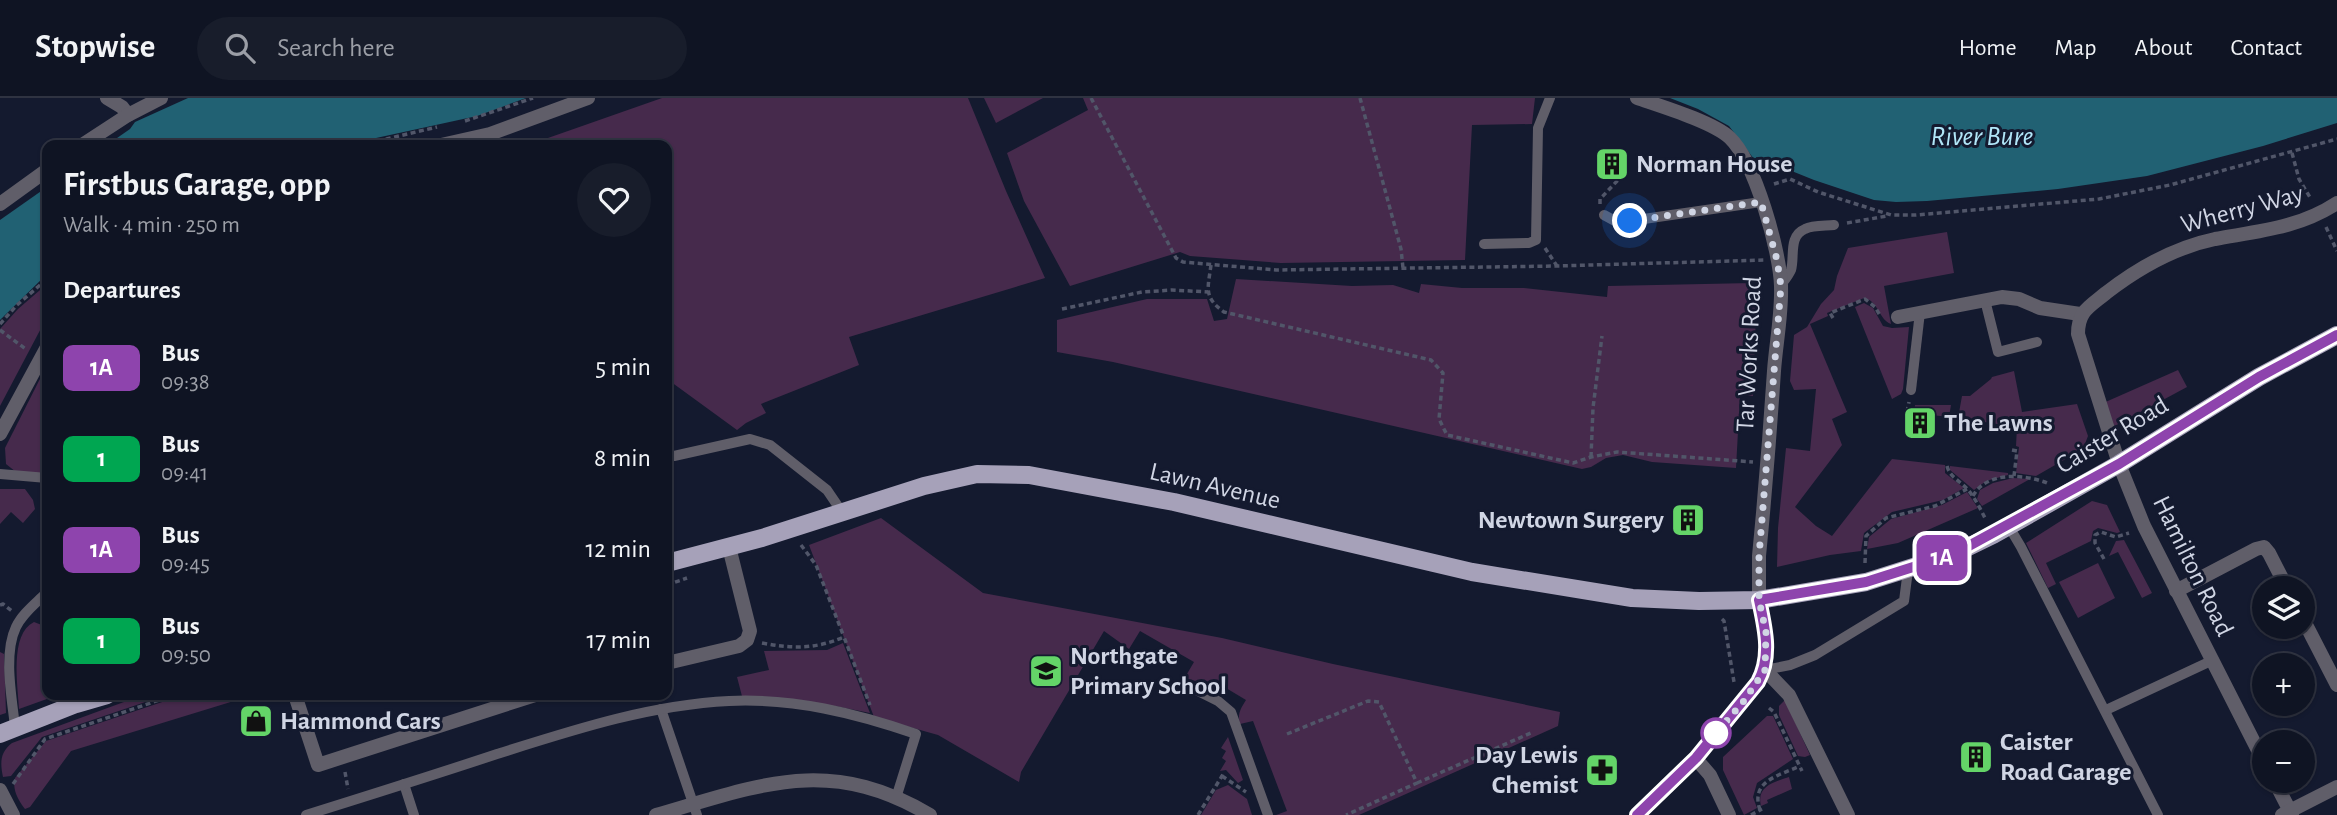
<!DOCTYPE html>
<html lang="en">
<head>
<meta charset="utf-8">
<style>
	body { margin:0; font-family:"Alegreya Sans",sans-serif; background:#181d2b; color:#f1f3f6; height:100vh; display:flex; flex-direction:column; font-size:26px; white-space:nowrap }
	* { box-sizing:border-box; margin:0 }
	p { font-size:23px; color:#9b9ea6 }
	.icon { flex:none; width:38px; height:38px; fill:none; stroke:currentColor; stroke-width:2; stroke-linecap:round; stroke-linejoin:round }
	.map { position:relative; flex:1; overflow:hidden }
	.panel { position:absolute; left:42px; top:42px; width:630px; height:560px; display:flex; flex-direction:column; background:#0f1423; border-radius:14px; box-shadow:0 2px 5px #0004,0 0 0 2px #2f3341 }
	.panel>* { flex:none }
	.badge { padding:0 14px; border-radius:10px; font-size:24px; line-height:46px }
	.tools { position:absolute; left:2252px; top:478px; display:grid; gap:14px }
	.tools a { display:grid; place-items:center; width:63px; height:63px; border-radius:50%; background:#0f1423; box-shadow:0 2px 5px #0004,0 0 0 2px #2f3341; font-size:35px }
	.you { position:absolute; width:35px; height:35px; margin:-18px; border:5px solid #fff; border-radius:50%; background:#1a73e8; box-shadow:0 0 0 10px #1a73e833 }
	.map>.badge { position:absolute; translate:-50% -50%; box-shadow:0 0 0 4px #fff }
	h2 { padding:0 21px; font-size:26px; line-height:63px }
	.round { display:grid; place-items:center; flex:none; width:74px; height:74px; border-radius:37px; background:#181d2b }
	.headline { display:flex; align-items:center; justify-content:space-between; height:119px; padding:0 21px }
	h1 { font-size:33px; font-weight:700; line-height:52px }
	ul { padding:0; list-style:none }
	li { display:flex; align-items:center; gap:21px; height:91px; padding:0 21px }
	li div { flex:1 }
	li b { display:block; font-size:26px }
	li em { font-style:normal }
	li .badge { min-width:77px; font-weight:700; text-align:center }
	header { display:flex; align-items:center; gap:42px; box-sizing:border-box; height:98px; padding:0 35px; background:#0f1423; border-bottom:2px solid #2f3341 }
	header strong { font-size:33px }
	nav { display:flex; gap:38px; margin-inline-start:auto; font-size:24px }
	.search { width:490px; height:63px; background:#181d2b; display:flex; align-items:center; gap:18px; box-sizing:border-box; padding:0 24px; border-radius:38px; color:#9b9ea6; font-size:26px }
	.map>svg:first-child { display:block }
</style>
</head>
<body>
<header>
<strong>Stopwise</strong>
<div class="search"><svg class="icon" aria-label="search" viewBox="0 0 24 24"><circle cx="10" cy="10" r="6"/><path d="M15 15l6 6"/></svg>Search here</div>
<nav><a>Home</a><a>Map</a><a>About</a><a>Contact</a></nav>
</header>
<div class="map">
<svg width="2337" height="717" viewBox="0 0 2337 717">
	<rect width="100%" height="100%" fill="#141a2f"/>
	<g fill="#462a4c">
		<path d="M662,0H968L1006,93L1045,180L849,239L859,267L761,306L766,315L746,325L737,332L667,281V47H528Z"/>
		<path d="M984,0H1043L996,25Z"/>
		<path d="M1083,0H1535L1532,26L1472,27L1465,162L1281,165L1190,158L1180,154L1070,188L1024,103L1007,55L1088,12Z"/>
		<path d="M1947,134L1954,175L1884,188L1891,226C1878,221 1879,203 1864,200L1827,215L1828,218L1810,226L1847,314L1832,321L1842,347L1795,409L1816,428L1832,438L1892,361L1945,367V375L1964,390L1943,402L1892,414L1864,435L1861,453L1830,457L1777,469L1778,430L1786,350L1810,353L1816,291L1794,292L1790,283L1794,237L1807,229L1821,206L1834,192L1837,178L1848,150Z"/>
		<path d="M1236,181L1352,188L1393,187L1419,195L1421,186L1462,190H1524L1607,199L1608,188L1752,185L1757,189L1753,298L1740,297L1736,370L1652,364L1623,357L1606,360L1591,369L1582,371L1113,264L1057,254V222L1147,201H1207L1214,223L1227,221Z"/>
		<path d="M47,186V219L0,308V231L18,211Z"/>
		<path d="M1864,205L1873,210L1883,228L1892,230L1909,229L1903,291L1901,296L1892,301L1855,209Z"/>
		<path d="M47,267V376L16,374L6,366L5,350Z"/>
		<path d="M2178,272L2187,289L2109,331L2101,306Z"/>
		<path d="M2014,273L2022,314L2077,306L2088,338L2083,351L2036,378L2016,375L2019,349L2016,348L2017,329L1958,320L1962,298H1970L1991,281L1992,279Z"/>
		<path d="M1915,307H1951L1949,319L1914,315Z"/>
		<path d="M1950,368L2008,375V377L1986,383L1974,392L1950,372Z"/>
		<path d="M2013,380L2030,381L1982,408L1977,401L1980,392L1993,385Z"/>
		<path d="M0,391H25L33,402L35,411L23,425L11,414L0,426Z"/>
		<path d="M1967,394L1978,410L1898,445L1867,451L1869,439L1891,421L1942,407Z"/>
		<path d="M2092,403L2107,407L2120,434L2117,435L2098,430L2093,433L2091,443L2046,465L2056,486L2048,490L2026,445Z"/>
		<path d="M881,420L983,495L1222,540L1333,566L1560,614L1558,628L1359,717H1276L1287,713L1253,623L1240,626C1237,616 1241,610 1246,602L1221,587L1184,581L1194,564L1140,533L1129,551L1104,533L1021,674L1019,684L938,637L874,619L809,447Z"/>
		<path d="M2124,442L2152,495L2142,500L2118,454L2109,458L2116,443Z"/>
		<path d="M2098,465L2115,500L2078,520L2059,484Z"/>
		<path d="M34,524L47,529V597H58L19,611C18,588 9,536 34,524Z"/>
		<path d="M843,545L870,615L835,608L743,602L737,579L769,572L764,553L827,552Z"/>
		<path d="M0,554L4,556L6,615L0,617Z"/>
		<path d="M143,597H166L42,639L11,678L3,679C0,665 0,654 12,645Z"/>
		<path d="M183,597H246L247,599L71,653L30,709L25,711C18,702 12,691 15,680L46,643Z"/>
		<path d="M1785,602L1810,657L1805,659L1798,658L1779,617V608Z"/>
		<path d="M1767,618H1773L1774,620L1793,661L1757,685L1753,699L1757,710L1744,717L1723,672V659Z"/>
		<path d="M1228,639L1243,682L1238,685L1226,672L1220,673L1226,663L1222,660L1226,653L1221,650Z"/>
		<path d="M1789,679L1792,691L1767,702L1768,705L1761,708C1756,688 1774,684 1789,679Z"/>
		<path d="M1228,687L1247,701L1252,717H1201L1216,692Z"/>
	</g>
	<g fill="#216173">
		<path d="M188,0H526L477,18L344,47H107L130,31L135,24Z"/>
		<path d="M1670,0H2337V25L2263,48L2147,78L2058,91L1927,103L1896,104L1874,102L1814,82L1769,64L1767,68L1758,63L1757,59L1754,61L1729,28L1698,11Z"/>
		<path d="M47,89V176L0,222V122Z"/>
	</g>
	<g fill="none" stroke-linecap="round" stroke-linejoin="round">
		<g stroke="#515669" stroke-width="3.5" stroke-dasharray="5 3.5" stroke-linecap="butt">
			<path d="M1091,0L1176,160L1183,164L1276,172L1557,168L1764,162"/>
			<path d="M1360,0L1401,151L1403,170"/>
			<path d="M465,23L533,0"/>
			<path d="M361,47L437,29"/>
			<path d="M2292,55L2299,81L2311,101"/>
			<path d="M1774,86L1790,81L1818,94L1891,117H1916L2099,101L2170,87L2337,41"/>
			<path d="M1600,106V101L1619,81"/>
			<path d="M1847,125L1887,118"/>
			<path d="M2326,129L2337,153"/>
			<path d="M1545,150L1557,168"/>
			<path d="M1211,167C1208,190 1203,199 1224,214L1431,262L1443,275L1439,321L1447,337L1573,365L1591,359L1617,354L1753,364"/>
			<path d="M1062,211L1142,194L1172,192L1208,194"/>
			<path d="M1833,220L1830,215L1865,201L1875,209L1881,219"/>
			<path d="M0,226L17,207L47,181"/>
			<path d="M0,232L27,252"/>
			<path d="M1907,314L1909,304"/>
			<path d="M2012,352L2017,353L2014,378"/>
			<path d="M1591,359L1593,310L1602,238"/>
			<path d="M1947,368C1950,380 1961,383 1969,393C1976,402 1981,412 1986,422"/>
			<path d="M1973,398C1986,373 2025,376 2047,385"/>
			<path d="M801,447L816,467L844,539"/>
			<path d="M2104,461L2095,445V437L2101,434L2116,439L2129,435"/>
			<path d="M1865,465L1866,438L1886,420L1935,408L1967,391"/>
			<path d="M667,487L687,480"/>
			<path d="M0,507L3,506L12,513"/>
			<path d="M1722,521L1724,523L1734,584"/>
			<path d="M762,545C792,551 816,551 844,539L870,607"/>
			<path d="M1769,610L1774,614L1802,673"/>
			<path d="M1287,636L1368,603L1379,604L1417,685L1346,717"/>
			<path d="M345,674L348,691"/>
			<path d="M1222,678L1246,694"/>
			<path d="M1417,685L1533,634"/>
			<path d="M13,686L45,641L174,597"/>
			<path d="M1760,712C1750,683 1778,678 1800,668"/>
			<path d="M1198,717L1222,678L1218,676"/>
			<path d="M1751,717L1762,711"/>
		</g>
		<g stroke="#605e69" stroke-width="10">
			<path d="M1604,117L1615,123H1630L1761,104"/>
			<path d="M1484,146L1529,145L1536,142L1538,30L1550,0"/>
			<path d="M1781,187C1784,183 1789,177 1791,172C1795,159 1788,138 1805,131C1813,127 1825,128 1834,127"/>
			<path d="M1985,202L1998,254L2037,244"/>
			<path d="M1911,292L1920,214"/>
			<path d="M674,358L750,341L770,347L827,392L842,414"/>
			<path d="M0,376L47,380"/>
			<path d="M2008,427L2021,449L2158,717"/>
			<path d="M1765,572L1790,567L1815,557L1904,503L1908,472"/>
			<path d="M1186,587L1218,603L1231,614L1268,717"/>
			<path d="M661,611L697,717"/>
			<path d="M2106,612L2211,563"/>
			<path d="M15,629C12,600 3,556 16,529C22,516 35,506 45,496"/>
			<path d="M404,686L414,717"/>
			<path d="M306,717C370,697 434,677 497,656C573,632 649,607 729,603C794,600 855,615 916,636L896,700"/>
		</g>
		<g stroke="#605e69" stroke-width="14">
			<path d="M107,0L122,9L128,17"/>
			<path d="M1637,0C1660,8 1713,24 1730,40C1755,64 1780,153 1781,188C1782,216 1776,245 1774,273C1770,334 1765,396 1759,458V502"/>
			<path d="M82,47L128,17L161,0"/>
			<path d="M441,47L490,36L588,0"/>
			<path d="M0,106L47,72"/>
			<path d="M1898,219L2002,199L2019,201L2040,210L2080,216"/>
			<path d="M0,336L47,249"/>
			<path d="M2176,493L2256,451L2264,449L2269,455L2287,490"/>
			<path d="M2303,521L2337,587"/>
			<path d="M667,565L739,548L747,542L750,533L729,449"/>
			<path d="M1765,572L1789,597L1848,717"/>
			<path d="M295,597L318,667L535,597"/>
			<path d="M1696,661L1710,677L1729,717"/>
			<path d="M2264,664L2144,428L2119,366L2078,236C2078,213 2089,209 2106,195C2137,171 2176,149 2215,141C2259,133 2299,130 2337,105"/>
			<path d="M2274,682L2292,717"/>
			<path d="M0,692L13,717"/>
			<path d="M656,717C760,687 828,657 930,717"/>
			<path d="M2282,717L2337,689"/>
		</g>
		<path stroke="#605e69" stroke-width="14" d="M1637,717L1696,661L1758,584C1773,558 1765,530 1759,502"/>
		<g stroke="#a6a1b9" stroke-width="18">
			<path d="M667,465L762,440L924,388L977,376L1029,377L1174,404L1472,474L1632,500L1699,503L1759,502L1866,484L1954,456L1993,437L2119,366L2259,279L2337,237"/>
			<path d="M0,636L76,606L107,597"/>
		</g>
	</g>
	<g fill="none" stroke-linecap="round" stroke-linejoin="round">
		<g stroke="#fff" stroke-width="16">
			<path id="line" d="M1637,717L1696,660L1758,584C1772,558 1765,530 1759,502L1866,484L1954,456L2119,366L2259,279L2337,237"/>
		</g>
		<use href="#line" stroke="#8e44ad" stroke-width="10"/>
		<path stroke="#d0d5e4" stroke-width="7" stroke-dasharray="0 12.6" d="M1630,123L1761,104L1777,162L1781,188L1759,458V502L1766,534L1765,572L1743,604L1709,643L1716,635"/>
	</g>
	<defs>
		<g id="building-square" transform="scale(1.75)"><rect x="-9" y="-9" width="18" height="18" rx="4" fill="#64d468" stroke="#141a2f"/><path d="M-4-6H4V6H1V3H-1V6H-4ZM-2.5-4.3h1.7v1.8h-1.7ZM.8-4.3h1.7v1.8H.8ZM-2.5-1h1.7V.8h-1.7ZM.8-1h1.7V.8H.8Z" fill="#111"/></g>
		<g id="school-square" transform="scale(1.75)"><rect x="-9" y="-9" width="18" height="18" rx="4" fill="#64d468" stroke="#141a2f"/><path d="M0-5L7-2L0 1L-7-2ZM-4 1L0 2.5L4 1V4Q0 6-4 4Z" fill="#111"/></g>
		<g id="shop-square" transform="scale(1.75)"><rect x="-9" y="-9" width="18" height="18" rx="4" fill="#64d468" stroke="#141a2f"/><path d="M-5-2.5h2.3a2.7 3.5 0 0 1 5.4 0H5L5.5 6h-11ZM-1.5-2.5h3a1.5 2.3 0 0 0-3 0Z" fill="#111"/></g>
		<g id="pharmacy-square" transform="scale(1.75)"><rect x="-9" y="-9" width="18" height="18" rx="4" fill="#64d468" stroke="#141a2f"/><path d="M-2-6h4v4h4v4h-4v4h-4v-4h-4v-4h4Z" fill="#111"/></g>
	</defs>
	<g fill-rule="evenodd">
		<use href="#building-square" x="1612" y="66"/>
		<use href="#building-square" x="1920" y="325"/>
		<use href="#building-square" x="1688" y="422"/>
		<use href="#school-square" x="1046" y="573"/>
		<use href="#shop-square" x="256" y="623"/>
		<use href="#building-square" x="1976" y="659"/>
		<use href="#pharmacy-square" x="1602" y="672"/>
	</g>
	<circle fill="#fff" stroke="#8e44ad" stroke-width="3.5" cx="1716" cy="635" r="14"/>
	<g text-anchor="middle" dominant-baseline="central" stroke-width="6" stroke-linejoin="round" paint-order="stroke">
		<g font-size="26" font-weight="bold" fill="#d0d5e4" stroke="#141a2f" text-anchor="start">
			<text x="1636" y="66">Norman House</text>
			<text x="1944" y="325">The Lawns</text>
			<text x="1664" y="422" text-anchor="end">Newtown Surgery</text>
			<text x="1070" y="558">Northgate<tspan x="1070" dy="30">Primary School</tspan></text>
			<text x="280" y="623">Hammond Cars</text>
			<text x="2000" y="644">Caister<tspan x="2000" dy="30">Road Garage</tspan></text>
			<text x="1578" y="657" text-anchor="end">Day Lewis<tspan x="1578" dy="30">Chemist</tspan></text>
		</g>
		<g font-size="26" fill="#d0d5e4" stroke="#141a2f">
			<text transform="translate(2242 111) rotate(-15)">Wherry Way</text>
			<text transform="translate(1749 256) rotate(-87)">Tar Works Road</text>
			<text transform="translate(2112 337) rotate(-31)">Caister Road</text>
			<text transform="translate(1215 388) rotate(13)">Lawn Avenue</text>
			<text transform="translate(2193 468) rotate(64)">Hamilton Road</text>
		</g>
		<g font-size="28" font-style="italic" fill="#b1e6f8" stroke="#141a2f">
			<text x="1982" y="39">River Bure</text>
		</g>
	</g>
</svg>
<div class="tools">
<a><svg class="icon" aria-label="layers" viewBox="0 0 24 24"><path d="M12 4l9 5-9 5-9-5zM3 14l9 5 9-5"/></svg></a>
<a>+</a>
<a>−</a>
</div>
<div class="you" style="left:1630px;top:123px"></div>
<b class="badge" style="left:1942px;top:460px;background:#8e44ad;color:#fff">1A</b>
<section class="panel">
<div class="headline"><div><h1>Firstbus Garage, opp</h1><p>Walk · 4 min · 250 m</p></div><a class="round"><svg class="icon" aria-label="heart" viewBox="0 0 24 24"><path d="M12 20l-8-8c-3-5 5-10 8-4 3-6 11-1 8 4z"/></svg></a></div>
<h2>Departures</h2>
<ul>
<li><span class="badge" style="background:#8e44ad;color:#fff">1A</span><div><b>Bus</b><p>09:38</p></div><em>5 min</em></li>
<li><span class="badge" style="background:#00a651;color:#fff">1</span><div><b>Bus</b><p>09:41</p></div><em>8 min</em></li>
<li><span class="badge" style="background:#8e44ad;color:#fff">1A</span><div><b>Bus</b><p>09:45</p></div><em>12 min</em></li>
<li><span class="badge" style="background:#00a651;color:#fff">1</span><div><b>Bus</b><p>09:50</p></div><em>17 min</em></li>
</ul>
</section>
</div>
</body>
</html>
